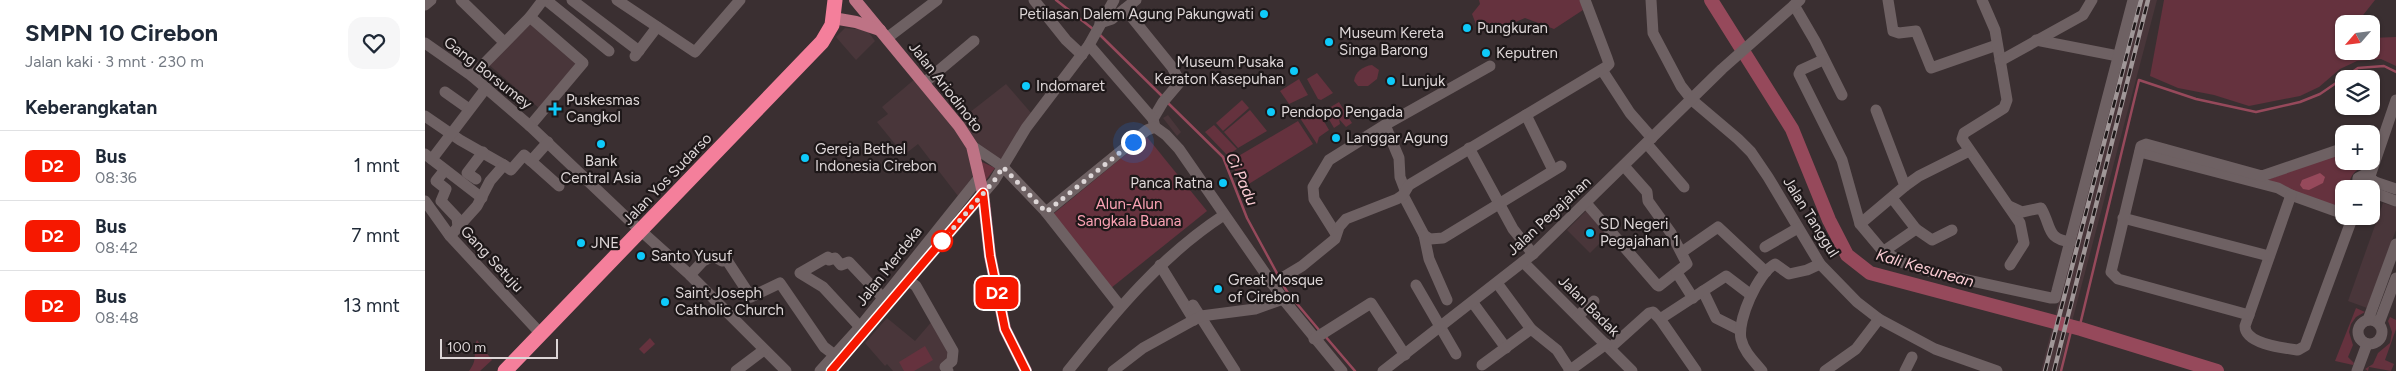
<!DOCTYPE html>
<html lang="id">
<head>
<meta charset="utf-8">
<style>
	body { margin:0; font-family:Figtree,sans-serif; background:#f6f6f7; color:#1f2937; height:100vh; display:flex; flex-direction:column; font-size:19px; white-space:nowrap }
	* { box-sizing:border-box; margin:0 }
	p { font-size:16px; color:#747a83 }
	.icon { flex:none; width:28px; height:28px; fill:none; stroke:currentColor; stroke-width:2; stroke-linecap:round; stroke-linejoin:round }
	.map { position:relative; flex:1; overflow:hidden }
	.panel { display:flex; flex-direction:column; background:#fff; width:425px }
	.panel>* { flex:none }
	.badge { padding:0 10px; border-radius:8px; font-size:18px; line-height:32px }
	.needle { width:32px; rotate:242deg }
	.buttons { position:absolute; left:1910px; top:15px; display:grid; gap:10px }
	.buttons a { display:grid; place-items:center; width:45px; height:45px; border-radius:10px; background:#fff; box-shadow:0 1px 4px #0004; font-size:25px }
	.scale { position:absolute; left:15px; bottom:12px; width:118px; box-sizing:border-box; padding-left:5px; border:2px solid #ddd6d7; border-top:0; font-size:14px; line-height:18px; white-space:nowrap; color:#ddd6d7; -webkit-text-stroke:4px #1e1819; paint-order:stroke }
	.you { position:absolute; width:25px; height:25px; margin:-12px; border:4px solid #fff; border-radius:50%; background:#1a73e8; box-shadow:0 0 0 8px #1a73e833 }
	.map>.badge { position:absolute; translate:-50% -50%; box-shadow:0 0 0 2px #fff }
	h2 { padding:0 25px; font-size:19px; line-height:45px }
	.round { display:grid; place-items:center; flex:none; width:52px; height:52px; border-radius:15px; background:#f6f6f7 }
	.overview { display:flex; align-items:center; justify-content:space-between; height:85px; padding:0 25px }
	h1 { font-size:24px; font-weight:700; line-height:38px }
	ul { padding:0; list-style:none }
	li { display:flex; align-items:center; gap:15px; height:70px; padding:0 25px; border-top:1px solid #e0e1e3 }
	li div { flex:1 }
	li b { display:block; font-size:19px }
	li em { font-style:normal }
	li .badge { min-width:55px; font-weight:700; text-align:center }
	main { display:flex; flex:1; min-height:0 }
	.map>svg:first-child { display:block }
</style>
</head>
<body>
<main>
<section class="panel">
<div class="overview"><div><h1>SMPN 10 Cirebon</h1><p>Jalan kaki · 3 mnt · 230 m</p></div><a class="round"><svg class="icon" aria-label="heart" viewBox="0 0 24 24"><path d="M12 20l-8-8c-3-5 5-10 8-4 3-6 11-1 8 4z"/></svg></a></div>
<h2>Keberangkatan</h2>
<ul>
<li><span class="badge" style="background:#f61800;color:#fff">D2</span><div><b>Bus</b><p>08:36</p></div><em>1 mnt</em></li>
<li><span class="badge" style="background:#f61800;color:#fff">D2</span><div><b>Bus</b><p>08:42</p></div><em>7 mnt</em></li>
<li><span class="badge" style="background:#f61800;color:#fff">D2</span><div><b>Bus</b><p>08:48</p></div><em>13 mnt</em></li>
</ul>
</section>
<div class="map">
<svg width="1971" height="371" viewBox="0 0 1971 371">
	<rect width="100%" height="100%" fill="#3a2f31"/>
	<g fill="#49363a">
		<path d="M1711,0H1732L1634,371H1616Z"/>
		<path d="M105,19L157,62L116,110L63,64Z"/>
		<path d="M420,28L442,30L450,41L431,60L411,37Z"/>
		<path d="M491,78L543,147L549,175L533,196L493,144L479,155L452,122L463,114L457,107Z"/>
		<path d="M581,84L607,114L576,163L551,146L535,120Z"/>
		<path d="M743,115L756,132L752,136L738,118Z"/>
		<path d="M1958,203L1971,207V230L1942,308L1923,301Z"/>
		<path d="M1164,208L1188,236L1180,244L1177,241L1165,253L1142,230Z"/>
		<path d="M462,318L490,341L509,319L527,351L519,368L515,371H468L462,364L460,366L440,343Z"/>
	</g>
	<g fill="#65323e">
		<path d="M1054,0H1155L1158,10L1129,29L1100,18L1079,27L1054,32L1047,14L1055,4Z"/>
		<path d="M1739,0H1950L1931,24H1919V51H1946V38L1971,37V66L1956,59L1932,61L1915,69L1894,87L1875,96L1824,106L1789,95L1753,88L1725,76Z"/>
		<path d="M947,65L954,70L952,79L943,86H933L929,81C930,72 938,66 947,65Z"/>
		<path d="M892,73L908,93L896,100L893,99L882,79Z"/>
		<path d="M874,79L883,95L864,104L855,91Z"/>
		<path d="M817,100L824,108L798,131L791,123Z"/>
		<path d="M914,102L927,123L921,127L914,119L915,124L909,128L899,111Z"/>
		<path d="M825,110L842,131L813,148L799,132Z"/>
		<path d="M888,110L894,113L889,116L894,113L904,130L894,137L892,144L875,118Z"/>
		<path d="M873,121L888,144L819,187L805,161Z"/>
		<path d="M789,125L812,149L802,155L780,132Z"/>
		<path d="M722,137L782,211L686,288L627,215Z"/>
		<path d="M1946,146L1950,151L1945,166C1933,166 1922,176 1925,189H1919V211L1842,180L1919,152V161H1946Z"/>
		<path d="M555,161L570,168L561,180Z"/>
		<path d="M1931,308L1940,312L1931,317L1926,324L1924,332L1928,345L1923,357L1929,363L1928,365L1910,361Z"/>
		<path d="M1965,317L1971,320V329L1960,360L1969,364L1966,371L1944,367L1943,371L1940,369L1948,364L1953,353L1965,343L1967,332L1963,321Z"/>
		<path d="M225,338L230,344L219,354L214,349Z"/>
		<path d="M52,340L67,360L55,371H44C55,357 46,351 52,340Z"/>
		<path d="M500,346L508,360L489,371H479L474,362Z"/>
	</g>
	<path fill="#96495b" d="M1895,173L1900,177L1898,183L1884,190L1878,189L1875,185L1877,180Z"/>
	<g fill="none" stroke-linecap="round" stroke-linejoin="round">
		<g stroke="#96495b" stroke-width="2.5">
			<path d="M631,0L668,29"/>
			<path d="M674,34L738,97"/>
			<path d="M743,103L798,157L822,218L854,277"/>
			<path d="M856,282L863,293L894,330"/>
			<path d="M1654,329L1714,80L1771,99L1831,112L1875,102L1895,94L1933,68L1959,66L1971,72"/>
			<path d="M900,336L930,371"/>
			<path d="M1636,371L1647,327"/>
		</g>
		<path stroke="#96495b" stroke-width="14" d="M1286,0L1367,129L1404,220L1422,255L1445,273L1656,329L1792,371"/>
		<g stroke="#6e6163" stroke-width="11">
			<path d="M36,0L79,42"/>
			<path d="M121,0L184,51"/>
			<path d="M147,0L214,51"/>
			<path d="M192,0L270,52L315,0"/>
			<path d="M609,0L641,40L657,55"/>
			<path d="M1226,0L1228,33L1256,86L1267,100L1313,139L1326,152L1343,177L1395,264L1432,302L1454,319L1510,349L1572,371"/>
			<path d="M1463,0L1468,31L1474,33L1491,31L1506,68L1572,45"/>
			<path d="M1557,0L1570,30L1582,100L1579,108L1539,133L1537,139L1595,223L1599,243L1585,265"/>
			<path d="M0,5L6,0"/>
			<path d="M1369,5L1390,41L1417,95"/>
			<path d="M700,9L747,67L755,82L738,102L728,119L730,127"/>
			<path d="M105,17L158,63L105,126"/>
			<path d="M675,23L687,19L711,0"/>
			<path d="M462,38L512,0"/>
			<path d="M1611,40L1693,56"/>
			<path d="M0,43L47,76L105,126L205,221L265,275L361,371"/>
			<path d="M664,45L728,119"/>
			<path d="M210,56L232,27"/>
			<path d="M1398,60L1376,70L1374,74L1417,160L1435,224L1456,249L1476,262L1510,273L1626,298H1630L1632,291L1708,0"/>
			<path d="M1575,61L1658,15L1667,0"/>
			<path d="M1177,70L1205,113L1227,138"/>
			<path d="M47,76L105,17L118,0"/>
			<path d="M499,83L549,41"/>
			<path d="M20,92L44,109"/>
			<path d="M1101,115L1128,170"/>
			<path d="M0,116L35,140L79,165"/>
			<path d="M960,125L974,158L975,177L980,190"/>
			<path d="M1222,144L1259,187"/>
			<path d="M547,146L578,167L621,212L695,306"/>
			<path d="M1044,148L1088,229L1108,254"/>
			<path d="M1715,152L1853,188L1866,195L1919,214"/>
			<path d="M0,154L57,198"/>
			<path d="M7,159L61,88"/>
			<path d="M106,161L134,186"/>
			<path d="M19,171L11,181L21,189L16,201L32,218L33,227"/>
			<path d="M1945,176L1971,100"/>
			<path d="M51,179L42,173L58,152"/>
			<path d="M1950,182L1971,189"/>
			<path d="M1480,186L1494,176L1544,151"/>
			<path d="M1932,189L1933,178L1941,174L1950,182L1946,192"/>
			<path d="M1947,192L1971,201"/>
			<path d="M978,195L999,235L1005,239L1018,238L1136,166"/>
			<path d="M1866,195L1820,326C1820,344 1858,348 1873,350L1880,346L1928,216"/>
			<path d="M0,201L25,236L116,334"/>
			<path d="M1161,203L1232,285L1234,286L1262,264L1246,233L1223,201L1222,192L1199,166"/>
			<path d="M1584,206L1597,212L1616,208C1627,227 1621,239 1646,242"/>
			<path d="M621,212L722,130L730,127L741,135L754,149L858,299L917,371"/>
			<path d="M1698,218L1844,256"/>
			<path d="M1435,224L1480,186L1451,110"/>
			<path d="M1491,229L1507,240L1527,230"/>
			<path d="M911,234L889,199L888,187L904,160L960,125L1065,66"/>
			<path d="M999,235L1004,259L1022,300"/>
			<path d="M25,236L52,206L65,181L79,165L86,170L99,155L106,161L123,142"/>
			<path d="M1340,247L1373,228"/>
			<path d="M1459,251L1491,229L1467,198"/>
			<path d="M1257,252L1293,227L1341,272"/>
			<path d="M1098,262L1207,371"/>
			<path d="M735,265L769,320"/>
			<path d="M1252,273L1268,298"/>
			<path d="M265,275L278,261L288,256L297,261L301,259L326,297L355,283L399,347L415,359"/>
			<path d="M484,281L491,286L528,351L527,361L520,367L523,371"/>
			<path d="M1072,283L1106,329L1132,350L1145,370"/>
			<path d="M847,284L877,266L910,239L914,227L921,219L972,199L978,195L984,185L1181,67L1184,64L1182,58L1160,0"/>
			<path d="M991,285L1031,354"/>
			<path d="M1278,291L1291,318L1315,330"/>
			<path d="M1048,303L1081,348"/>
			<path d="M768,305L810,371"/>
			<path d="M1824,315L1693,279L1686,272L1716,146L1721,144L1837,176L1919,148"/>
			<path d="M1153,316L1169,301"/>
			<path d="M1235,319L1301,276L1326,295"/>
			<circle cx="1945" cy="332" r="12"/>
			<path d="M1943,320L1971,244"/>
			<path d="M1954,323L1971,278"/>
			<path d="M435,327L398,287L375,273L403,257L404,260L410,258L416,265L424,262L458,298"/>
			<path d="M889,339L946,303L980,355"/>
			<path d="M1185,348L1224,313L1228,312L1235,319L1271,371"/>
			<path d="M1057,365L1106,329"/>
			<path d="M311,371L339,350"/>
			<path d="M395,371L435,327L554,178"/>
			<path d="M406,371L569,181L601,128L664,45L689,0"/>
			<path d="M643,371C690,312 736,256 799,215"/>
			<path d="M688,371L718,348L776,316L830,309L858,299"/>
			<path d="M958,371L1108,254L1297,69L1375,0"/>
			<path d="M1144,371L1181,344"/>
			<path d="M1337,371C1329,361 1319,352 1316,339C1312,320 1333,273 1350,264L1364,274L1382,270L1395,264"/>
			<path d="M1400,371L1431,349L1454,319"/>
			<path d="M1480,371L1487,357"/>
			<path d="M1932,371L1942,344"/>
		</g>
		<g stroke="#be7385" stroke-width="12">
			<path d="M430,0L534,126L547,146L558,193L565,256L580,329L601,371"/>
			<path d="M408,18L431,22L455,30"/>
		</g>
		<path stroke="#f47f9b" stroke-width="15" d="M80,371L397,42L407,25L410,0"/>
		<g stroke="#a09798" stroke-width="4.5">
			<g id="rail">
				<path d="M1620,371L1716,0"/>
				<path d="M1629,371L1723,0"/>
			</g>
		</g>
		<use href="#rail" stroke="#1e1819" stroke-width="2.5" stroke-dasharray="8" stroke-linecap="butt"/>
	</g>
	<g fill="none" stroke-linecap="round" stroke-linejoin="round">
		<g stroke="#fff" stroke-width="11">
			<path id="line" d="M406,371L558,193L565,256L580,329L601,371"/>
		</g>
		<use href="#line" stroke="#f61800" stroke-width="8"/>
		<path stroke="#ddd6d7" stroke-width="5" stroke-dasharray="0 9" d="M517,241L569,181L578,167L621,212L708,142"/>
	</g>
	<g fill="#0ecafa" stroke="#1e1819" stroke-width="2">
		<circle cx="839" cy="14" r="5"/>
		<circle cx="1042" cy="28" r="5"/>
		<circle cx="904" cy="42" r="5"/>
		<circle cx="1061" cy="53" r="5"/>
		<circle cx="869" cy="71" r="5"/>
		<circle cx="966" cy="81" r="5"/>
		<circle cx="601" cy="86" r="5"/>
		<path d="M127.5 101.5h5v5h5v5h-5v5h-5v-5h-5v-5h5z"/>
		<circle cx="846" cy="112" r="5"/>
		<circle cx="911" cy="138" r="5"/>
		<circle cx="176" cy="144" r="5"/>
		<circle cx="380" cy="158" r="5"/>
		<circle cx="798" cy="183" r="5"/>
		<circle cx="1165" cy="233" r="5"/>
		<circle cx="156" cy="243" r="5"/>
		<circle cx="216" cy="256" r="5"/>
		<circle cx="793" cy="289" r="5"/>
		<circle cx="240" cy="302" r="5"/>
	</g>
	<circle fill="#fff" stroke="#f61800" stroke-width="2.5" cx="517" cy="241" r="10"/>
	<g text-anchor="middle" dominant-baseline="central" stroke-width="4.5" stroke-linejoin="round" paint-order="stroke">
		<g font-size="15" fill="#ddd6d7" stroke="#1e1819" text-anchor="start">
			<text x="829" y="14" text-anchor="end">Petilasan Dalem Agung Pakungwati</text>
			<text x="1052" y="28">Pungkuran</text>
			<text x="914" y="33">Museum Kereta<tspan x="914" dy="17">Singa Barong</tspan></text>
			<text x="1071" y="53">Keputren</text>
			<text x="859" y="62" text-anchor="end">Museum Pusaka<tspan x="859" dy="17">Keraton Kasepuhan</tspan></text>
			<text x="976" y="81">Lunjuk</text>
			<text x="611" y="86">Indomaret</text>
			<text x="141" y="100">Puskesmas<tspan x="141" dy="17">Cangkol</tspan></text>
			<text x="856" y="112">Pendopo Pengada</text>
			<text x="921" y="138">Langgar Agung</text>
			<text x="390" y="149">Gereja Bethel<tspan x="390" dy="17">Indonesia Cirebon</tspan></text>
			<text x="176" y="161" text-anchor="middle">Bank<tspan x="176" dy="17">Central Asia</tspan></text>
			<text x="788" y="183" text-anchor="end">Panca Ratna</text>
			<text x="1175" y="224">SD Negeri<tspan x="1175" dy="17">Pegajahan 1</tspan></text>
			<text x="166" y="243">JNE</text>
			<text x="226" y="256">Santo Yusuf</text>
			<text x="803" y="280">Great Mosque<tspan x="803" dy="17">of Cirebon</tspan></text>
			<text x="250" y="293">Saint Joseph<tspan x="250" dy="17">Catholic Church</tspan></text>
		</g>
		<g font-size="15" fill="#ddd6d7" stroke="#1e1819">
			<text transform="translate(63 73) rotate(38)">Gang Borsumey</text>
			<text transform="translate(521 87) rotate(52)">Jalan Ariodinoto</text>
			<text transform="translate(242 179) rotate(-46)">Jalan Yos Sudarso</text>
			<text transform="translate(1124 216) rotate(-43)">Jalan Pegajahan</text>
			<text transform="translate(1386 217) rotate(58)">Jalan Tanggul</text>
			<text transform="translate(67 259) rotate(47)">Gang Setuju</text>
			<text transform="translate(464 266) rotate(-52)">Jalan Merdeka</text>
			<text transform="translate(1164 306) rotate(45)">Jalan Badak</text>
		</g>
		<g font-size="15" fill="#fba2b4" stroke="#1e1819">
			<text x="704" y="204">Alun-Alun<tspan x="704" dy="17">Sangkala Buana</tspan></text>
		</g>
		<g font-size="16" font-style="italic" fill="#fccdd5" stroke="#1e1819">
			<text transform="translate(817 179) rotate(66)">Ci Padu</text>
			<text transform="translate(1500 268) rotate(16)">Kali Kesunean</text>
		</g>
	</g>
</svg>
<div class="buttons">
<a><svg class="needle" viewBox="-14 -14 28 28"><path d="M0-13l5 13h-10z" fill="#e53935"/><path d="M0 13l5-13h-10z" fill="#747a83"/></svg></a>
<a><svg class="icon" aria-label="layers" viewBox="0 0 24 24"><path d="M12 4l9 5-9 5-9-5zM3 14l9 5 9-5"/></svg></a>
<a>+</a>
<a>−</a>
</div>
<div class="scale">100 m</div>
<div class="you" style="left:708px;top:142px"></div>
<b class="badge" style="left:572px;top:293px;background:#f61800;color:#fff">D2</b>
</div>
</main>
</body>
</html>
